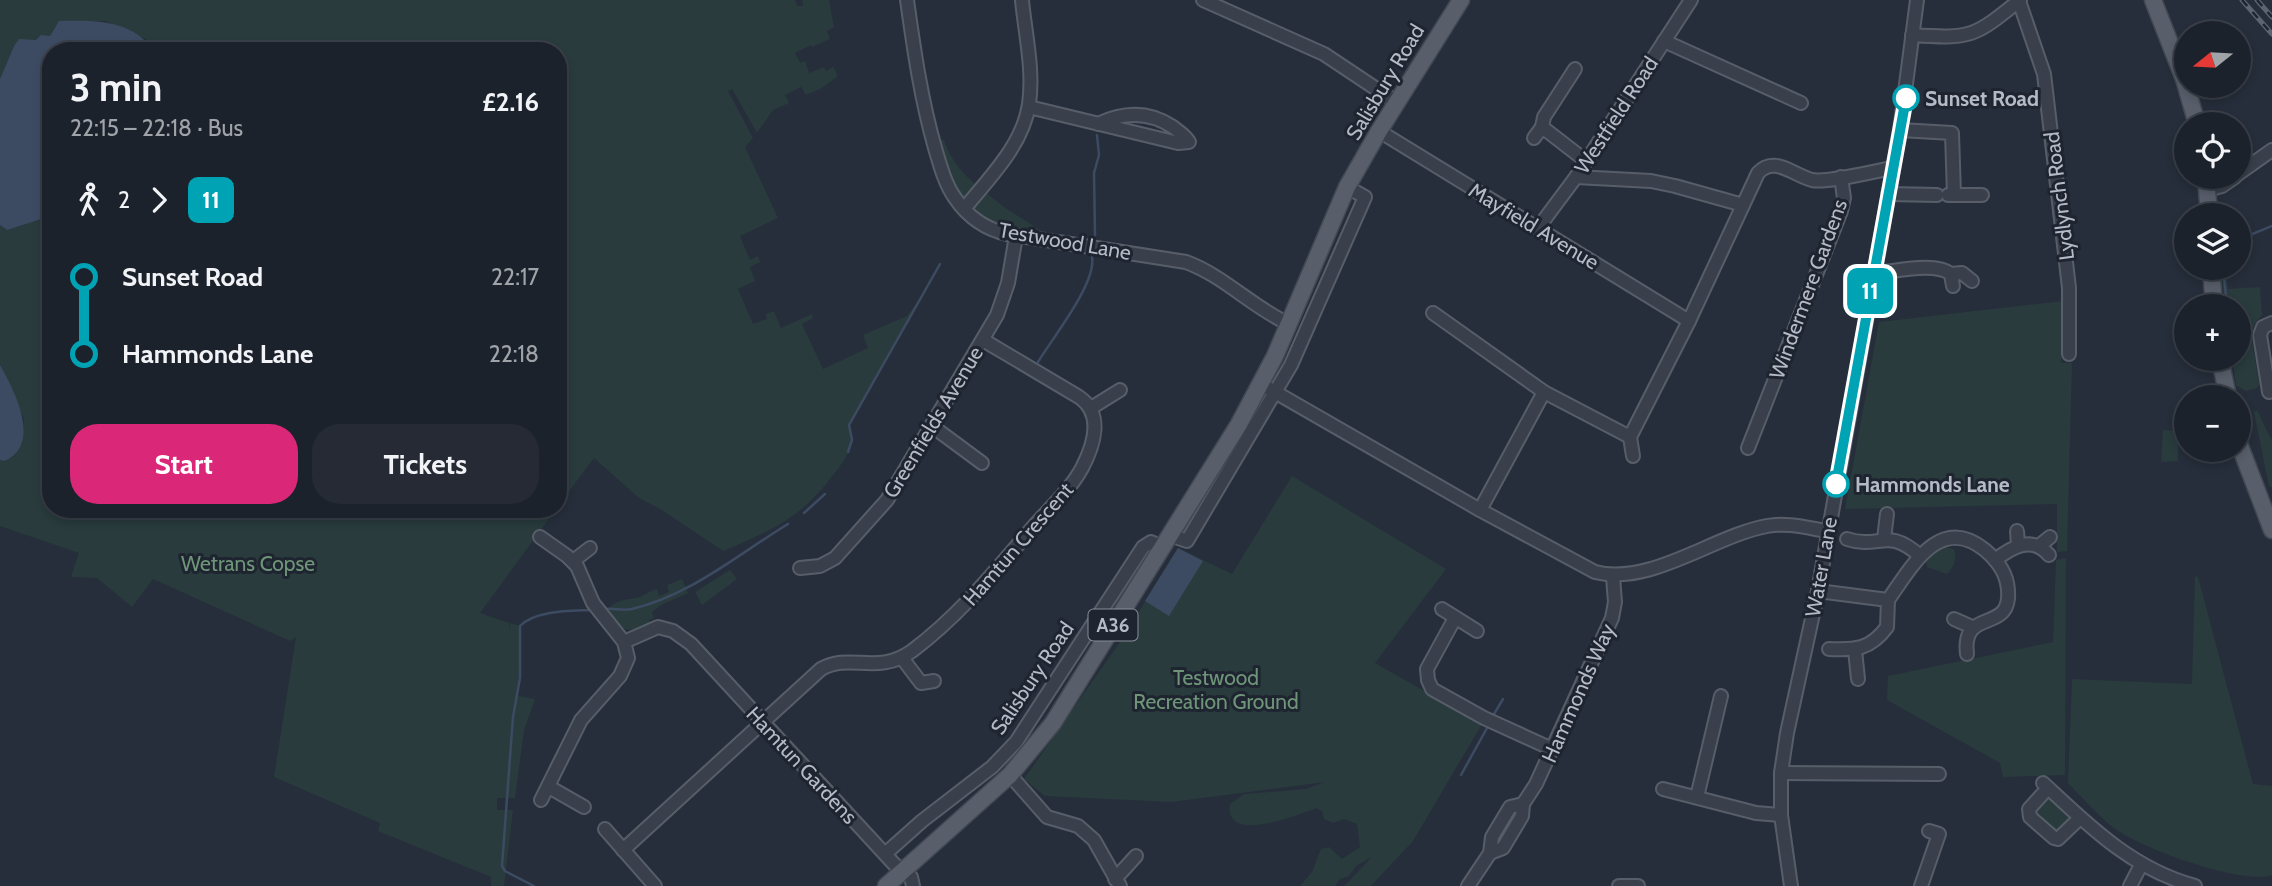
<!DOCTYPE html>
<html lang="en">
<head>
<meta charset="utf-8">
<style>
	body { margin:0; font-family:Cabin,sans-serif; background:#252a34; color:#f1f3f6; height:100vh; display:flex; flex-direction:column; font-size:26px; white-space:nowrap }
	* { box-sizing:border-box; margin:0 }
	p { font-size:23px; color:#a0a4a9 }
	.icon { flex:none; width:38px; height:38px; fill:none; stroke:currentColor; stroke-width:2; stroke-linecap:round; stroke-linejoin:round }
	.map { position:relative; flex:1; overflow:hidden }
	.details { position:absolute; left:42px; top:42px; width:525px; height:476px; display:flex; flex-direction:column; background:#1c222c; border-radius:28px; box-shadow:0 4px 10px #0003,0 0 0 2px #3a3f48 }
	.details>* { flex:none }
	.badge { padding:0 14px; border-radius:10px; font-size:24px; line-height:46px }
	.needle { width:46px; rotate:252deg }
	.buttons { position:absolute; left:2174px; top:21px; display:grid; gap:14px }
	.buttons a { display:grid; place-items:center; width:77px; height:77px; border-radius:50%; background:#1c222c; box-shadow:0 4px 10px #0003,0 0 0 2px #3a3f48; font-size:35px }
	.map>.badge { position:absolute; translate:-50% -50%; box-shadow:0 0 0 4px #fff }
	.legs { display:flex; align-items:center; gap:10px; height:77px; padding:0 28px; font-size:23px }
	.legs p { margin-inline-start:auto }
	.overview { display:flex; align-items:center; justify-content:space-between; height:119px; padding:0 28px }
	h1 { font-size:38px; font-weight:700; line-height:52px }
	.cta { display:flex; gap:14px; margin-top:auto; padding:14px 28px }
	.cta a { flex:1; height:80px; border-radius:28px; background:#db2777; color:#fff; font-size:28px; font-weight:700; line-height:80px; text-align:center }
	.cta a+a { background:#252a34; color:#f1f3f6 }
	ul { padding:0 28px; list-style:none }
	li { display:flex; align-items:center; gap:24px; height:77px; font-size:26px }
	li i { display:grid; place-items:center; width:10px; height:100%; margin:0 9px; background:currentColor }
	li i::after { content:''; width:18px; height:18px; margin:-9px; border:5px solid; border-radius:50%; background:#1c222c }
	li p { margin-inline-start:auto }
	li:first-child i { background:linear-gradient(#0000 50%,currentColor 0) }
	li:last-child i { background:linear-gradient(currentColor 50%,#0000 0) }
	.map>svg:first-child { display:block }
</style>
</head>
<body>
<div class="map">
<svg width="2272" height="886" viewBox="0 0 2272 886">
	<rect width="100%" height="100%" fill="#262e3b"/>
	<g fill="#293b3d">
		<path d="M0,0H795L797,6H803L802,0H829L834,27L827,31L830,39L812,47L811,45L795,53L800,63L805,61L809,73L824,67L826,71L833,67L838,76L822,88L806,95L801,87L785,95L789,103L773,110L757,133L732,89L728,91L753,138L745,147L778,218L740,236L750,260L758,256L760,262L750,267L755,281L738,289L753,324L767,319L766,314L774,311L781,328L812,314L813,318L802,324L823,369L868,348L863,335L907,316L923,294L849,425C854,450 845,460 830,479C798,520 770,531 723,551L662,510L639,498L594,458L558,506V51H154L147,40L105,21H59L50,36L14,46L0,79Z"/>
		<path d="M940,140H944C951,160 961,172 977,186L963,201C950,186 942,160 940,140Z"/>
		<path d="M984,191L1004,207L1048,235C1021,232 990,231 971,208Z"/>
		<path d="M51,216V509H556L480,613L509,623V632L510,623L520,626L518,696L535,699L524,730L515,798H497V810H513L504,886H491V877L378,831L380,823L274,777L296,637L290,641L153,579L132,607L97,578L71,577L79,553L0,526V460L4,461L22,443L24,419L0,365V225L7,230Z"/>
		<path d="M2220,268H2226L2228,289L2260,287L2262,315L2255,324L2251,334L2259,384L2257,388L2246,391L2236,385L2232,359H2238V306H2225Z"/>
		<path d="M2063,301L2061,363H2072L2067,551L2057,552V504L1845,509L1879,322Z"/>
		<path d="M2257,410L2272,441V488L2269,486L2254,412Z"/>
		<path d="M2163,430L2178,431V461L2161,462Z"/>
		<path d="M1292,476L1446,569L1375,663L1482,724L1413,841L1371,886H1344L1372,857L1356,866L1349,876L1340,879L1335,886H1300L1312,872L1321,849L1329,847L1342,859L1360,847L1357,824L1344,819L1333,823L1324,819L1322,811L1316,808C1298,815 1224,845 1230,804L1244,794L1306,789L1325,782L1171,802L1045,796L1024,779L1122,639L1178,548L1232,574Z"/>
		<path d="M1945,547L1954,549C1957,557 1954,568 1947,574L1927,567L1926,561L1937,551Z"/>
		<path d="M2066,558L2065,775L2003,777L2000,763L1887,700L1888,676L2053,642L2056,560Z"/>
		<path d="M730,570L737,579L702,605L695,592Z"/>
		<path d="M2195,576L2198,577L2253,784L2272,786V875C2244,886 2135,847 2110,825C2095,812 2082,797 2068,783L2072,679L2192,684Z"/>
		<path d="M682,579L688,593L661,605L652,612L654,618L649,620L650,623C625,635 623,631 605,611C620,599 619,601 636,598C642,597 649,591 657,589L659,596L669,592L667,585Z"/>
		<path d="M2048,793L2073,817L2057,836L2031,810Z"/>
	</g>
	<g fill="#3d4b62">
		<path d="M59,21C94,20 132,19 154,51H51V80L45,84L48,97H51V216L7,230L0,225V79L14,46L19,39L36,40L41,35L50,36Z"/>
		<path d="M0,365C14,390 43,445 4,461L0,460Z"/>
		<path d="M1178,548L1203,561L1169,616L1145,601Z"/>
	</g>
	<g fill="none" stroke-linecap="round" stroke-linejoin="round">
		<g stroke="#3d4b62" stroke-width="2.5">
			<path d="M2238,240L2272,226"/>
			<path d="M1092,242L1095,235L1094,173L1099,155L1097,135"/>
			<path d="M2223,268L2227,306"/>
			<path d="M1038,362C1051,340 1097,283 1092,257"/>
			<path d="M848,452L852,440L849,425L940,264"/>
			<path d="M804,513L825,494"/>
			<path d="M605,609C614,608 623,611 632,609C691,595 737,555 788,524"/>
			<path d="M1494,714L1503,699"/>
			<path d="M1461,775L1487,728"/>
			<path d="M534,886L505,871L502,866L513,717L520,678V626C535,610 571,611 591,610"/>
		</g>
		<g stroke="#575e69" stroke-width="16">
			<g id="minor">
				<path d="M907,0C914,50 921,99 935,148C940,165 945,184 955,198C968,217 985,229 1007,234L1186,262C1224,276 1252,307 1289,324"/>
				<path d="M1203,0L1324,54L1396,102"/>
				<path d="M2019,1L2044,74L2069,288V354"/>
				<path d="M1912,35C1972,39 1974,37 2020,0"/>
				<path d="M1664,41L1801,103"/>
				<path d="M1029,107L1178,143L1189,142C1185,135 1179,132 1173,127C1149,111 1123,112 1098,124"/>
				<path d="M1542,127L1544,117L1575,69"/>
				<path d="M1900,130L1952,133L1954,195"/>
				<path d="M1379,131L1689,321"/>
				<path d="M1534,138L1542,127L1586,161"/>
				<path d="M2238,174L2272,150"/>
				<path d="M1576,177L1651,181L1675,186L1743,205"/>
				<path d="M2207,190L2222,186L2235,177"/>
				<path d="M1888,194L1937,195"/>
				<path d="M1948,195H1982"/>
				<path d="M964,209C989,178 1023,145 1029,104C1034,70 1025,33 1022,0"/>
				<path d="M1538,228L1576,177L1691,0"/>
				<path d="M1874,273C1894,272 1935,261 1951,274L1953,286"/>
				<path d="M1951,274L1962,273L1972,281"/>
				<path d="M1433,313L1544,392L1630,437L1689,321L1758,173C1774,155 1793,175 1812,180C1829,183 1874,171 1893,168"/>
				<path d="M1261,384L1480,510L1595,572C1651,586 1713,536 1767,526C1787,522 1808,528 1827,531"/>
				<path d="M2269,392L2260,335L2263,327L2272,323"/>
				<path d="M1091,408L1120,390"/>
				<path d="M932,426L982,463"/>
				<path d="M1630,437L1633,456"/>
				<path d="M1748,448L1841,211L1844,198L1841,177"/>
				<path d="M1480,510L1544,392"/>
				<path d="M2017,531L2018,545"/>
				<path d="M1170,535L1187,541L1291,365L1365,197L1347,187"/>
				<path d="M540,537L567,556L577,566L593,603L624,642L628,658L620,676L581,720L541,800"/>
				<path d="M1847,539C1880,550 1887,526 1920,556"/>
				<path d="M1884,539L1887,514"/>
				<path d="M2039,546L2050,537"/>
				<path d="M1995,560C2012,547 2032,535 2049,555"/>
				<path d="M573,561L590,548"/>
				<path d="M800,568L820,566L835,558L887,500L997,315L1008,283L1016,236"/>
				<path d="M1818,591L1888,600C1911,568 1939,513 1985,550C1997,560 2007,574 2008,590C2012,635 1961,606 1967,654"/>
				<path d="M1442,609L1477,631"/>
				<path d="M1455,618L1427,669L1428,680L1432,689L1484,718L1552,749"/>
				<path d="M1954,619L1972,627"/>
				<path d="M624,642L658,627L673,631L691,644L894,864L911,877L913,886"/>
				<path d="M1829,649C1855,650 1870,650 1887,627L1888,600"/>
				<path d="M1855,650L1858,679"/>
				<path d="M902,658L921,683L934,681"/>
				<path d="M1781,773L1939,774"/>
				<path d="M1010,775L1047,817L1078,826L1094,840L1120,886"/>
				<path d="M2043,783C2089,826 2132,869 2195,886"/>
				<path d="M549,787L584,807"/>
				<path d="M2048,788L2029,809L2030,817L2054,838L2058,839L2080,818"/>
				<path d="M1663,789L1756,813L1781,815"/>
				<path d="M1697,797L1721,696"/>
				<path d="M605,829L655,886"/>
				<path d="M623,850L821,669C850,652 877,676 912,651C960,615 996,570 1034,526C1050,508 1070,490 1082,468C1094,445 1104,414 1079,397L983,340"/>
				<path d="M1490,853L1503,848L1522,816L1523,804L1536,784L1612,618L1615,602L1613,577"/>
				<path d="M885,854L922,821L992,767L1016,742L1143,547L1151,542L1162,547"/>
				<path d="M1115,879L1136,856"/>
				<path d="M1468,886L1490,853L1492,837L1510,807L1523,804"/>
				<path d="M1619,886H1638"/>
				<path d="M1791,886L1781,815V773L1787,733L1818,591L1900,130L1917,0"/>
				<path d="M1921,886L1939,834L1929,831"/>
				<path d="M2130,886L2141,865"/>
			</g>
		</g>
		<g stroke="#424954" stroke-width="19">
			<g id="major">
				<path d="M2153,0L2184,79L2197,124"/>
				<path d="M2206,177L2209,215"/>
				<path d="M2211,268L2214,306"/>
				<path d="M2220,359L2228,397"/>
				<path d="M2238,441L2272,530"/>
				<path d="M886,886L1010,775L1053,723L1239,424L1275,356L1347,187L1379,131L1461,0"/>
			</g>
		</g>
		<use href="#minor" stroke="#39404b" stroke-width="12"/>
		<use href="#major" stroke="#585f6b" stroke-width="16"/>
		<g stroke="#5c6472" stroke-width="5">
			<g id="rail">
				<path d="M2242,0L2272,34"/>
				<path d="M2257,0L2272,17"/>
			</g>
		</g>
		<use href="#rail" stroke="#1e2530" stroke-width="2.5" stroke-dasharray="8" stroke-linecap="butt"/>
	</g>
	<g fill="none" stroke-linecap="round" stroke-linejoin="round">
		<g stroke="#fff" stroke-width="16">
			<path id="line-1" d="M1836,484L1906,98"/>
		</g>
		<use href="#line-1" stroke="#00a3b4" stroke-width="10"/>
	</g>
	<g fill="#fff" stroke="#00a3b4" stroke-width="3.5">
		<circle cx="1906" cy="98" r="12"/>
		<circle cx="1836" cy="484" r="12"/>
	</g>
	<g text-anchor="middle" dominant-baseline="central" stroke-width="6" stroke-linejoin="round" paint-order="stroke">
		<rect fill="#1e2530" stroke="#888e99" stroke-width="2" x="1088.5" y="609.5" width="49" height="31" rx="5"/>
		<g font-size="19" font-weight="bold" fill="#b5bbc6">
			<text x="1113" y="625">A36</text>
		</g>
		<g font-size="21" fill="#b5bbc6" stroke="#1e2530">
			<text transform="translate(1385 82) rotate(-59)">Salisbury Road</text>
			<text transform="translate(1616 115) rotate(-57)">Westfield Road</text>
			<text transform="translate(2059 196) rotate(-97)">Lydlynch Road</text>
			<text transform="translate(1534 226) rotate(31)">Mayfield Avenue</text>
			<text transform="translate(1065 241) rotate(10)">Testwood Lane</text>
			<text transform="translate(1808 289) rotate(-70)">Windermere Gardens</text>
			<text transform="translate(933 422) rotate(-59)">Greenfields Avenue</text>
			<text transform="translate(1018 544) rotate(-49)">Hamtun Crescent</text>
			<text transform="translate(1821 567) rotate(-80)">Water Lane</text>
			<text transform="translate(1032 678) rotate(-56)">Salisbury Road</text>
			<text transform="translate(1578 693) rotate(-66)">Hammonds Way</text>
			<text transform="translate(802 765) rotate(47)">Hamtun Gardens</text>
		</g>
		<g font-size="21" font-weight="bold" fill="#b5bbc6" stroke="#1e2530" text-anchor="start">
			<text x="1925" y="98">Sunset Road</text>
			<text x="1855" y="484">Hammonds Lane</text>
		</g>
		<g font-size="21" fill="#6f9579" stroke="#1e2530">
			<text x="248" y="563">Wetrans Copse</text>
			<text x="1216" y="677">Testwood<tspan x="1216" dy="24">Recreation Ground</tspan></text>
		</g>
	</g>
</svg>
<div class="buttons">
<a><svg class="needle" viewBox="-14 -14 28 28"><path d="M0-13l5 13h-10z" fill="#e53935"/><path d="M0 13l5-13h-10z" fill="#a0a4a9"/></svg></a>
<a><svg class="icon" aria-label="locate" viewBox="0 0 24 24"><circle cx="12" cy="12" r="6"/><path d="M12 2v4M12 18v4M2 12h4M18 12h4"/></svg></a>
<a><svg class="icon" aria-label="layers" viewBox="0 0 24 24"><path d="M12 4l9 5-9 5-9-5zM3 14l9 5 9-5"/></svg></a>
<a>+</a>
<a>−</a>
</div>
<b class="badge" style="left:1870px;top:291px;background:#00a3b4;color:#fff">11</b>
<section class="details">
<div class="overview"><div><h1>3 min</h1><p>22:15 – 22:18 · Bus</p></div><b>£2.16</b></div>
<div class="legs"><svg class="icon" aria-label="walk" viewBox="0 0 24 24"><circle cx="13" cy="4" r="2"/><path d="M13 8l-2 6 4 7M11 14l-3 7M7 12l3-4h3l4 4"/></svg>2<svg class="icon" aria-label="forward" viewBox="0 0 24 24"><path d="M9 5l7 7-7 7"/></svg><b class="badge" style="background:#00a3b4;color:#fff">11</b></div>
<ul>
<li><i style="color:#00a3b4"></i><b>Sunset Road</b><p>22:17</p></li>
<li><i style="color:#00a3b4"></i><b>Hammonds Lane</b><p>22:18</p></li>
</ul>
<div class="cta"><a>Start</a><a>Tickets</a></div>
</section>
</div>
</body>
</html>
